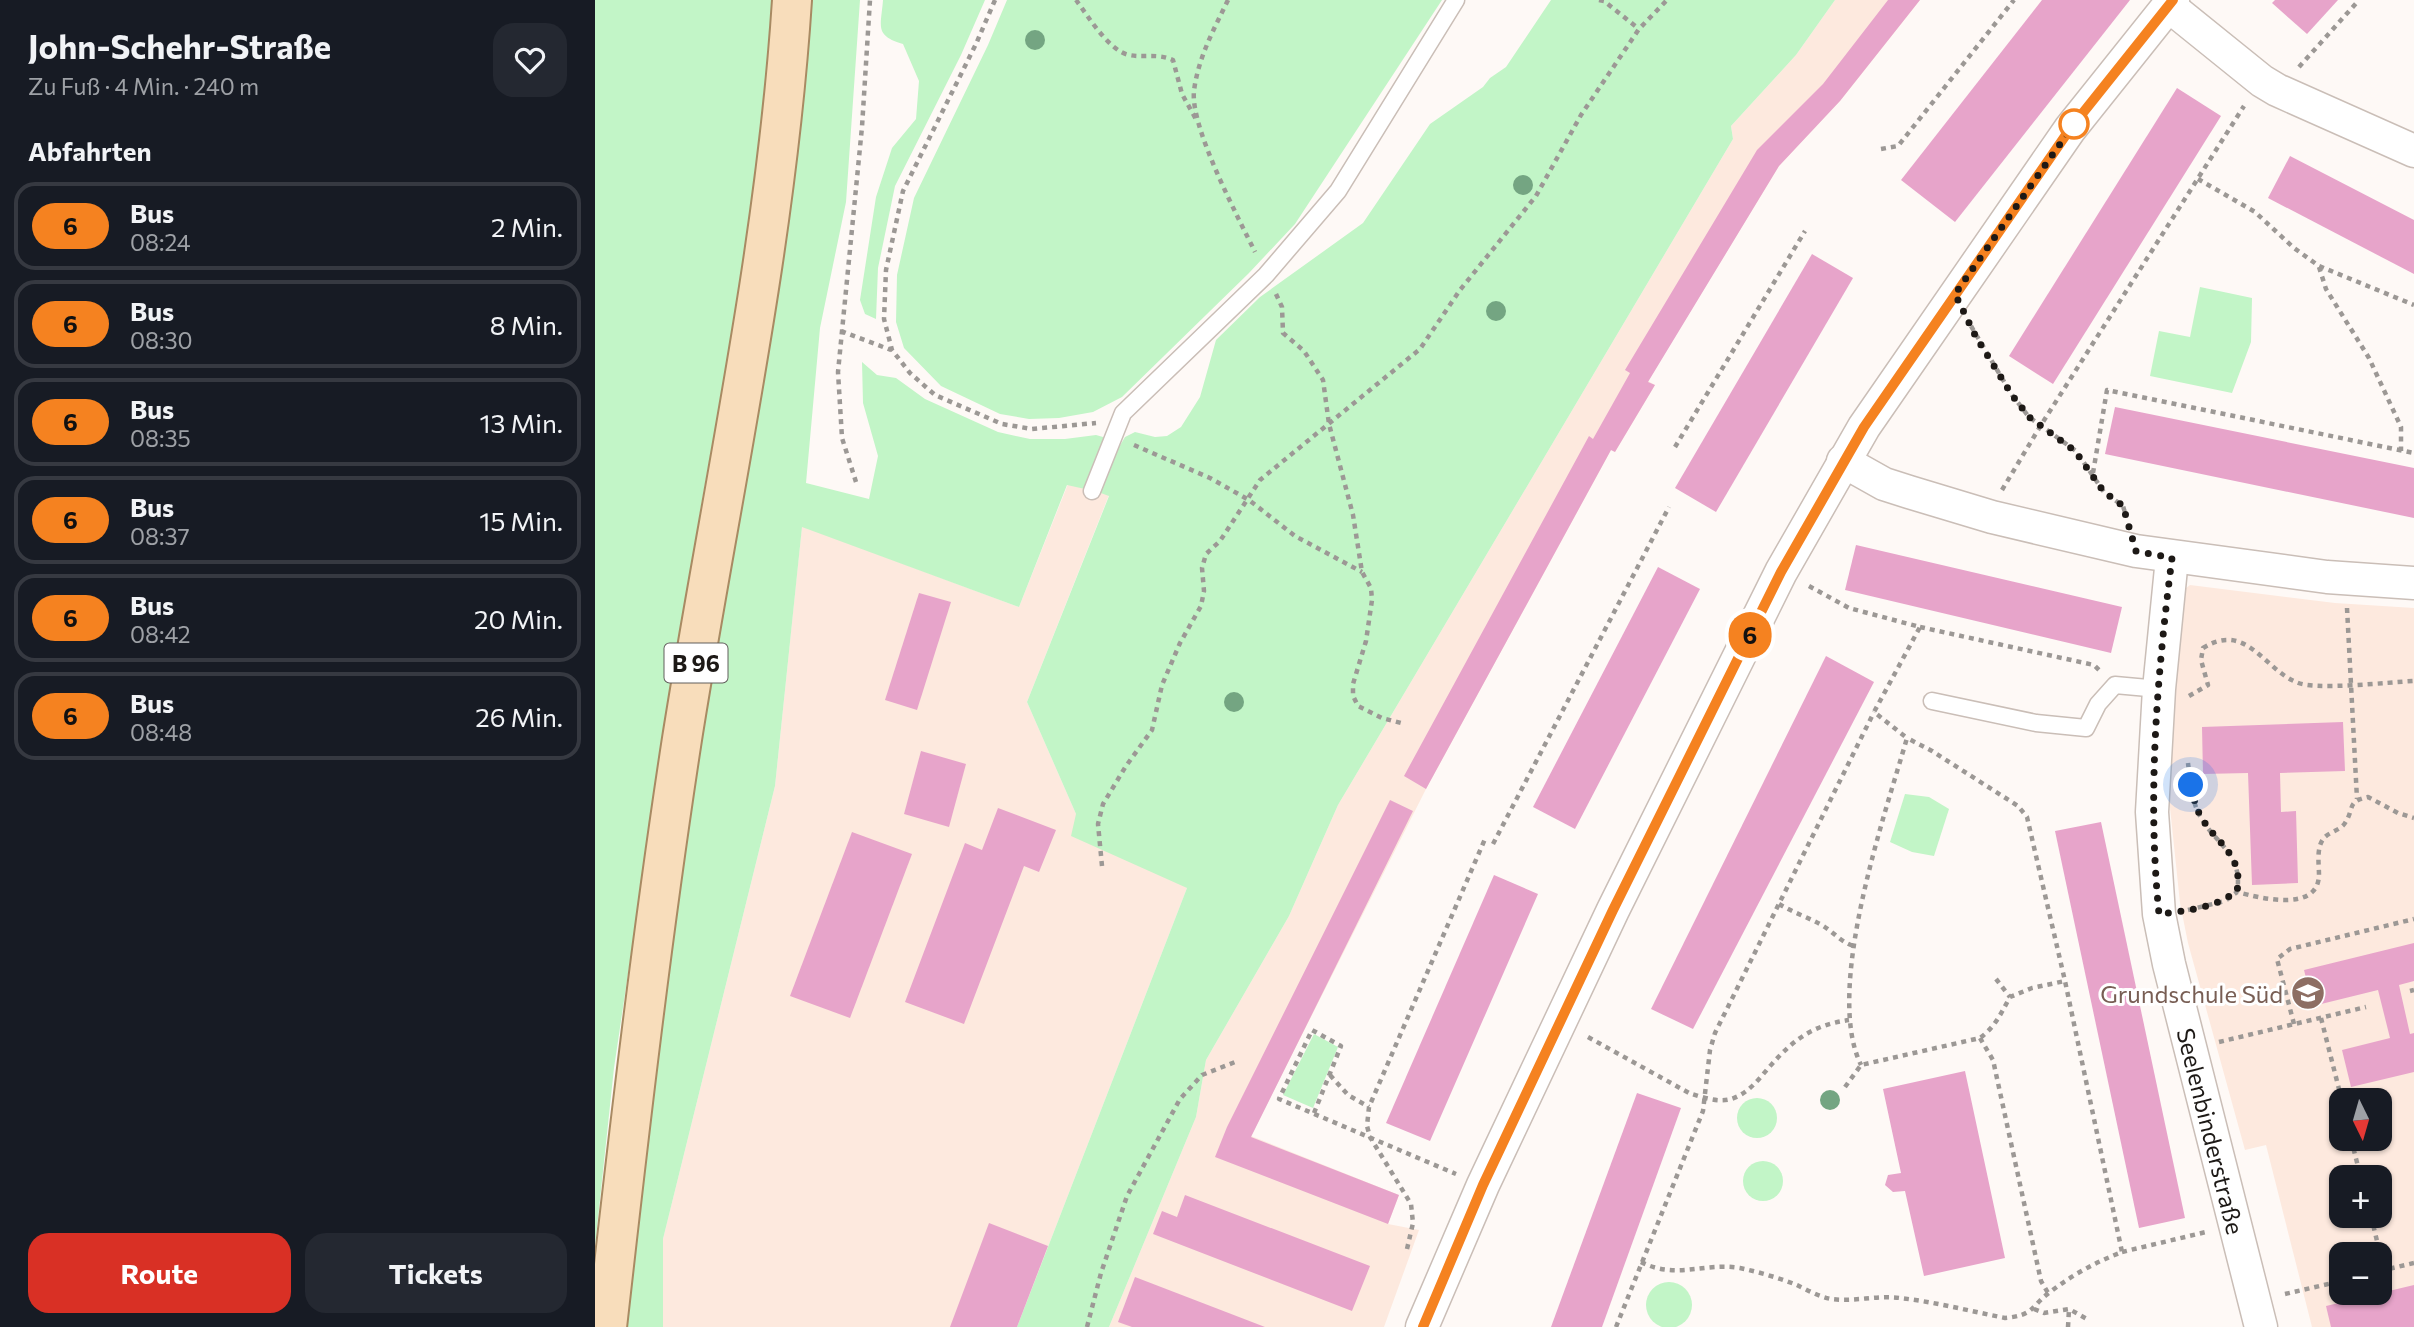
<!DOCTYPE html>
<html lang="de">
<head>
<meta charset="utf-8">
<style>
	body { margin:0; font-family:Commissioner,sans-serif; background:#242831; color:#f1f3f6; height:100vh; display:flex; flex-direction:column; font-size:26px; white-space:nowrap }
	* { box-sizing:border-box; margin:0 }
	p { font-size:23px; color:#9ea1a6 }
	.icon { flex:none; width:38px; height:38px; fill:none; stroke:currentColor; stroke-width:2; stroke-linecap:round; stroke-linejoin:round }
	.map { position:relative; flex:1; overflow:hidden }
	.details { display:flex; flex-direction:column; background:#171b24; width:595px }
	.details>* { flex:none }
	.badge { padding:0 14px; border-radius:23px; font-size:24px; line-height:46px }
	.needle { width:46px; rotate:175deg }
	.tools { position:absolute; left:1734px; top:1088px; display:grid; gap:14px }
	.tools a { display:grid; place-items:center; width:63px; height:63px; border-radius:14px; background:#171b24; box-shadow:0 2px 5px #0004; font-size:35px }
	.you { position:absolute; width:35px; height:35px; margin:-18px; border:5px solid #fff; border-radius:50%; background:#1a73e8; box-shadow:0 0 0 10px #1a73e833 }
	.map>.badge { position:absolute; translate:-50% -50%; box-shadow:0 0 0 4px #fff }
	h2 { padding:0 28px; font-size:26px; line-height:63px }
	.round { display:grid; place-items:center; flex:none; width:74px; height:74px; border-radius:21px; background:#242831 }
	.summary { display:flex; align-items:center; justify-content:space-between; height:119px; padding:0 28px }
	h1 { font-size:33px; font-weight:700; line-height:52px }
	.primary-button { display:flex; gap:14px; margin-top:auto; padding:14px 28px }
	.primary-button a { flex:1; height:80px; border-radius:21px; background:#d93025; color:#fff; font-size:28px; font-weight:700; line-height:80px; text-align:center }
	.primary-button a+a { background:#242831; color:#f1f3f6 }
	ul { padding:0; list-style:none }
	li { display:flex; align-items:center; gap:21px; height:88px; margin:0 14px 10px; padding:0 14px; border:4px solid #363941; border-radius:21px }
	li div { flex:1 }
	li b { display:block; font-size:26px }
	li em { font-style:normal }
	li .badge { min-width:77px; font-weight:700; text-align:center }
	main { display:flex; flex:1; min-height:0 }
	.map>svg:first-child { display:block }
</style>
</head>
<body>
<main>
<section class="details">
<div class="summary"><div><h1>John-Schehr-Straße</h1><p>Zu Fuß · 4 Min. · 240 m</p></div><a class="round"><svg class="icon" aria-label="heart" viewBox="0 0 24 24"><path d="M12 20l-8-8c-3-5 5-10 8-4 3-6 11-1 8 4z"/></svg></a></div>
<h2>Abfahrten</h2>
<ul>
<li><span class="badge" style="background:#f58220;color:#111">6</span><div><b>Bus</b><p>08:24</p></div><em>2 Min.</em></li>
<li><span class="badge" style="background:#f58220;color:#111">6</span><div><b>Bus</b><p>08:30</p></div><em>8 Min.</em></li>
<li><span class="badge" style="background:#f58220;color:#111">6</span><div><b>Bus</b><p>08:35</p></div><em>13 Min.</em></li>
<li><span class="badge" style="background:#f58220;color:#111">6</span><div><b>Bus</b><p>08:37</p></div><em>15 Min.</em></li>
<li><span class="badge" style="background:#f58220;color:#111">6</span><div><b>Bus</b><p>08:42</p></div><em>20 Min.</em></li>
<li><span class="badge" style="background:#f58220;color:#111">6</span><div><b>Bus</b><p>08:48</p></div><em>26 Min.</em></li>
</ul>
<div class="primary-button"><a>Route</a><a>Tickets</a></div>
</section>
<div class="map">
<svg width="1819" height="1327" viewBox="0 0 1819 1327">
	<rect width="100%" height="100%" fill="#fef9f6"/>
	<g fill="#fde9de" fill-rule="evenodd">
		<path d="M1240,0H1325L1245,101L1184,166L1053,381L1060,385L1020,452L1016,450L831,789L656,1136L804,1195L793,1224L824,1230L789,1327H514L601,1117L611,1060L694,916L743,805L1138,139L1136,126L1201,55Z"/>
		<path d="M473,484L514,495L432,702L481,814L592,888L422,1327H68V1239L180,786L207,526L424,607Z"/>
		<path d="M1595,585L1740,603L1819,608V1327H1717L1671,1145L1650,1150L1593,943L1585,903L1574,798L1576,693L1586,592ZM1746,1101H1785V1139H1746ZM1746,1178H1785V1216H1746ZM1746,1255H1785V1293H1746Z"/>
	</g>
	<g fill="#c2f5c7">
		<path d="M0,0H177L173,68L160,181L134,354L107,500L68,738L19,1068L0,1246Z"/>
		<path d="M216,0H265L251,202L225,328L211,483L274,499L283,456L268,403L267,362L282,375L301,378L330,399L403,432L435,439H470L501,435L508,437V442L490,489L472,485L424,607L207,527L180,786L68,1239V1327H28C50,1130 74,934 105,739C145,493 201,249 216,0Z"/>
		<path d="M288,0H390L366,55L300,186L283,268L281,319L270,314L265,300L281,197L297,148L321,119L324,81L308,44C279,35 286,27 288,0Z"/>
		<path d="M412,0H847L700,224L654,273L527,397L498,412L464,418L434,419L405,414L346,386L309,348L301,322L302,275L319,198L393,45Z"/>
		<path d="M956,0H1240L1201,55L1136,126L1138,139L743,805L694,916L611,1060L601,1117L514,1327H422L592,888L476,836L481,814L432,702L514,496L503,492L514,464L530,437L540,432L560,437L572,436L586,427L605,397L621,340L665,297L768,223L835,124L888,87L895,78L911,67Z"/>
		<path d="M1605,287L1657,298L1656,342L1637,393L1555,376L1564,331L1595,337Z"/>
		<path d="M1310,794L1334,797L1354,809L1339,856L1317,852L1295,842Z"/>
		<path d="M719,1034L743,1047L718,1108L688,1095Z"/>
		<circle cx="1162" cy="1118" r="20"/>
		<circle cx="1168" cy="1181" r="20"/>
		<circle cx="1074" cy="1305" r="23"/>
	</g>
	<g fill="#e7a4ca">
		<path d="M1293,0H1325L1245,101L1184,166L1053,382L1060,385L1020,452L1016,450L831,789L809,776L994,436L998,439L1035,373L1030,370L1162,150L1228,84Z"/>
		<path d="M1447,0H1535L1360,222L1306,180Z"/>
		<path d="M1680,0H1743L1712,34L1677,3Z"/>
		<path d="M1582,88L1626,116L1458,384L1414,356Z"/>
		<path d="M1695,156L1819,220V274L1673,198Z"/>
		<path d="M1217,254L1258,278L1121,512L1080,488Z"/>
		<path d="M1520,407L1819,468V518L1510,454Z"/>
		<path d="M1261,545L1527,607L1516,653L1250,590Z"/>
		<path d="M1063,567L1105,589L980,829L938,807Z"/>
		<path d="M324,593L356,602L322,710L290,700Z"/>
		<path d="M1231,656L1279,682L1098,1029L1056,1009Z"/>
		<path d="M1748,722L1750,771L1685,773L1686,812L1701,811L1703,883L1657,885L1653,773L1608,774L1607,727Z"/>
		<path d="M326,751L371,764L354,827L309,814Z"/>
		<path d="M795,800L818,811L656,1137L804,1195L793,1224L620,1157L632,1127Z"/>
		<path d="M403,808L461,830L444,872L429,866L369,1024L310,1002L370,843L387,850Z"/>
		<path d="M1506,822L1590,1218L1544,1228L1460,831Z"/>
		<path d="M257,832L317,854L255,1018L195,996Z"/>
		<path d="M899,875L943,894L835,1141L791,1123Z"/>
		<path d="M1819,943V981L1804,985L1815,1034L1819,1033V1072L1756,1087L1747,1050L1795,1038L1783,990L1718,1006L1709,970Z"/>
		<path d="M1370,1071L1410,1258L1329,1276L1310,1191L1298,1192L1290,1185L1293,1175L1306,1173L1288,1089Z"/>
		<path d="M1042,1093L1086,1108L1007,1327H956Z"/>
		<path d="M590,1195L775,1266L757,1311L558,1234L567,1211L582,1217Z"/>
		<path d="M394,1223L453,1246L422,1327H355Z"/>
		<path d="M540,1277L670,1327H537L523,1322Z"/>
		<path d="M1819,1285V1327H1736L1731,1306Z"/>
	</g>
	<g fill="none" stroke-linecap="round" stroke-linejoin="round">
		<g stroke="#cabeb7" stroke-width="19">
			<g id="service">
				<path d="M497,491L528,413L671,275L743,191L861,0"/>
				<path d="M1337,701L1441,723L1491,728L1503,704L1520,685L1564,689"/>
			</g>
		</g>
		<g stroke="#cabeb7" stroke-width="35">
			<g id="minor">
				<path d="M1574,6L1667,81L1682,90L1819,151"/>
				<path d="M1248,461L1289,484L1314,492L1397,517L1541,551L1732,577L1819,583"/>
				<path d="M1577,558L1564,689L1557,812L1564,914L1574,964L1666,1327"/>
				<path d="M827,1327L888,1185L1018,910L1186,572L1269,427L1475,129L1578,0"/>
			</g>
		</g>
		<g stroke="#a88a63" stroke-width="42">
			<path id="primary" d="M12,1327C34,1131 57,934 87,739C126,493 181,249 197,0"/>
		</g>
		<g stroke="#9c9895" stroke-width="4.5" stroke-dasharray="5 5" stroke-linecap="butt">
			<path d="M400,0L381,44L308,191L291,270L289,319L297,350L315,373L340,395L407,424L437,429L501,423"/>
			<path d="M481,0C493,16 514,51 534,55C550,58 562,53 578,60L587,94L602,121"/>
			<path d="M633,0C619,29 603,58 599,91C595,127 643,217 660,252"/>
			<path d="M1004,0L1009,1L1044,29"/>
			<path d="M1704,67L1764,0"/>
			<path d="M1286,149L1303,146L1419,0"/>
			<path d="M1603,179L1660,212L1699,248L1724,266L1819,305"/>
			<path d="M1724,267L1731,289L1774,358L1806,427V451"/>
			<path d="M681,294L687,307L688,333L709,351L728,380L734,424L758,515L767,572L776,588L777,600L771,641L758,684V696L763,706L787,718L806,723"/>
			<path d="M1376,326L1417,395L1434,417L1481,451L1509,492L1528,506L1531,516"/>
			<path d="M246,331L296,350"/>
			<path d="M539,445L615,478L654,500L700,536L767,572"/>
			<path d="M1080,447L1210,231"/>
			<path d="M1498,473L1512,390L1819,453"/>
			<path d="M261,482L247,438L243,372L267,127L275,0"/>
			<path d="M1407,490L1446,425L1649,106"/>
			<path d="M1214,586L1254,608L1325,627L1279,712L1312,738C1289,818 1229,990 1266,1065"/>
			<path d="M1752,608L1762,799"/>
			<path d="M1325,627L1499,665L1504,670"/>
			<path d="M1594,696L1613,685L1606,660L1608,648C1651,621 1669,669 1701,682C1719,691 1795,682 1819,681"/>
			<path d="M1593,763C1595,779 1596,797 1603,812C1617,843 1649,852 1642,892"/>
			<path d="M898,844L1074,507"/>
			<path d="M507,866L503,824L508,804L531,766L557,730L567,685L585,643L606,606L609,591L607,568L611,554L625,541L665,480L825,349L865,290L941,196L986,115L1044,29L1072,0"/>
			<path d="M1184,904C1197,912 1212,917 1225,924C1238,931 1245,942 1259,946"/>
			<path d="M1593,910L1630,901L1642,892C1665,898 1723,913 1724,875C1724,864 1721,847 1729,838C1734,832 1746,830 1750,823C1760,808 1751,802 1773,797L1803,813L1819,818"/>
			<path d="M1401,979L1415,997"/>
			<path d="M1815,991L1819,990"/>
			<path d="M1726,1018L1747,1101"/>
			<path d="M1699,1024L1682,959L1695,949L1819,919"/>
			<path d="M993,1037L1094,1093C1107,1097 1123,1103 1136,1099C1155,1093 1165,1077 1177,1064C1200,1038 1219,1025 1254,1020"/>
			<path d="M1385,1038L1398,1060L1446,1281L1453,1293"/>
			<path d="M1624,1042L1771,1007"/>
			<path d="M735,1075L753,1095L774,1107"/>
			<path d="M1250,1087L1266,1065L1385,1038C1401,1026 1406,1013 1415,997L1437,988L1470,981"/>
			<path d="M719,1113L746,1046L717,1030L684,1099L861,1174"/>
			<path d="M1756,1139L1766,1178"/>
			<path d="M1776,1216L1789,1270"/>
			<path d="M812,1249L818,1223L816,1204L775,1137L772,1126L774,1107L890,839"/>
			<path d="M1527,1252L1611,1232"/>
			<path d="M1046,1262C1081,1280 1109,1262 1145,1268C1164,1272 1184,1278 1202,1285C1212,1290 1225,1297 1236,1299C1259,1302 1282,1295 1305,1298C1340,1302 1375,1311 1410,1318C1440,1315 1435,1307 1455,1292C1477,1275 1501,1262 1527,1252L1470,981L1432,817L1423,806L1337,751L1312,738"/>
			<path d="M1785,1271L1819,1263"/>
			<path d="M1690,1294L1746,1281"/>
			<path d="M1439,1309L1449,1313L1474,1309L1492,1319"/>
			<path d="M492,1327L506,1273L532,1196L585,1099L607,1075L640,1062"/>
			<path d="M1021,1327L1108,1111L1115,1050L1120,1033L1279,712"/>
			<path d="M1473,1327L1474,1309"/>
		</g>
		<use href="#service" stroke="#fff" stroke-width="16"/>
		<use href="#minor" stroke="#fff" stroke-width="32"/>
		<use href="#primary" stroke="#f8ddbb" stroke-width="38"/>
	</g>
	<g fill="#74a582">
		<circle cx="440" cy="40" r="10"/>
		<circle cx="928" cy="185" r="10"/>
		<circle cx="901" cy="311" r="10"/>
		<circle cx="639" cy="702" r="10"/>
		<circle cx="1235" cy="1100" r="10"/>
	</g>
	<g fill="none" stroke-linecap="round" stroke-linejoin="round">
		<g stroke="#fff" stroke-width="16">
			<path id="line" d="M828,1327L888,1185L1018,910L1186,572L1269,427L1475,129L1578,0"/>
		</g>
		<use href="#line" stroke="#f58220" stroke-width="10"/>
		<path stroke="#1d1916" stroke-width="7" stroke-dasharray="0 12.6" d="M1479,124L1360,294L1381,337L1417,395L1434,417L1480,451L1509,492L1528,506L1541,551L1577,558C1562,676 1552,796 1564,914C1591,911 1620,908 1642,891C1649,853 1619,843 1604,813C1600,805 1598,794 1596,785"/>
	</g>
	<defs>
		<g id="school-disc" transform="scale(1.75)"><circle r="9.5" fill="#8d6e63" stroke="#fff"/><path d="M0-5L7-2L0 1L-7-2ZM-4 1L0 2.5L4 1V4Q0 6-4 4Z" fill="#fff"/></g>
	</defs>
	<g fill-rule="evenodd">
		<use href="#school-disc" x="1713" y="993"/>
	</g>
	<circle fill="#fff" stroke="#f58220" stroke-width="3.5" cx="1479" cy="124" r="14"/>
	<g text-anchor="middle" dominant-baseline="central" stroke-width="6" stroke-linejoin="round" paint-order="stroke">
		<rect fill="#fff" stroke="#615e5c" stroke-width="2" x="69.5" y="643.5" width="63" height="39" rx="5"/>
		<g font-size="23" font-weight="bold" fill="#1d1916">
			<text x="101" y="663">B 96</text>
		</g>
		<g font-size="24" fill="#785e54" stroke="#fff" text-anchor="end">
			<text x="1688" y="993">Grundschule Süd</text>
		</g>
		<g font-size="24" fill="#1d1916" stroke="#fff">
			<text transform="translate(1616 1131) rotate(76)">Seelenbinderstraße</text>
		</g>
	</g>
</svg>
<div class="tools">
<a><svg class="needle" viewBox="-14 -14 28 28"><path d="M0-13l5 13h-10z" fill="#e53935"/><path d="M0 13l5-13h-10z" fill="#9ea1a6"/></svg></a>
<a>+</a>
<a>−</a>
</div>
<div class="you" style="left:1596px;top:785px"></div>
<b class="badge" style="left:1155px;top:635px;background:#f58220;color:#111">6</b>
</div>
</main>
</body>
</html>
